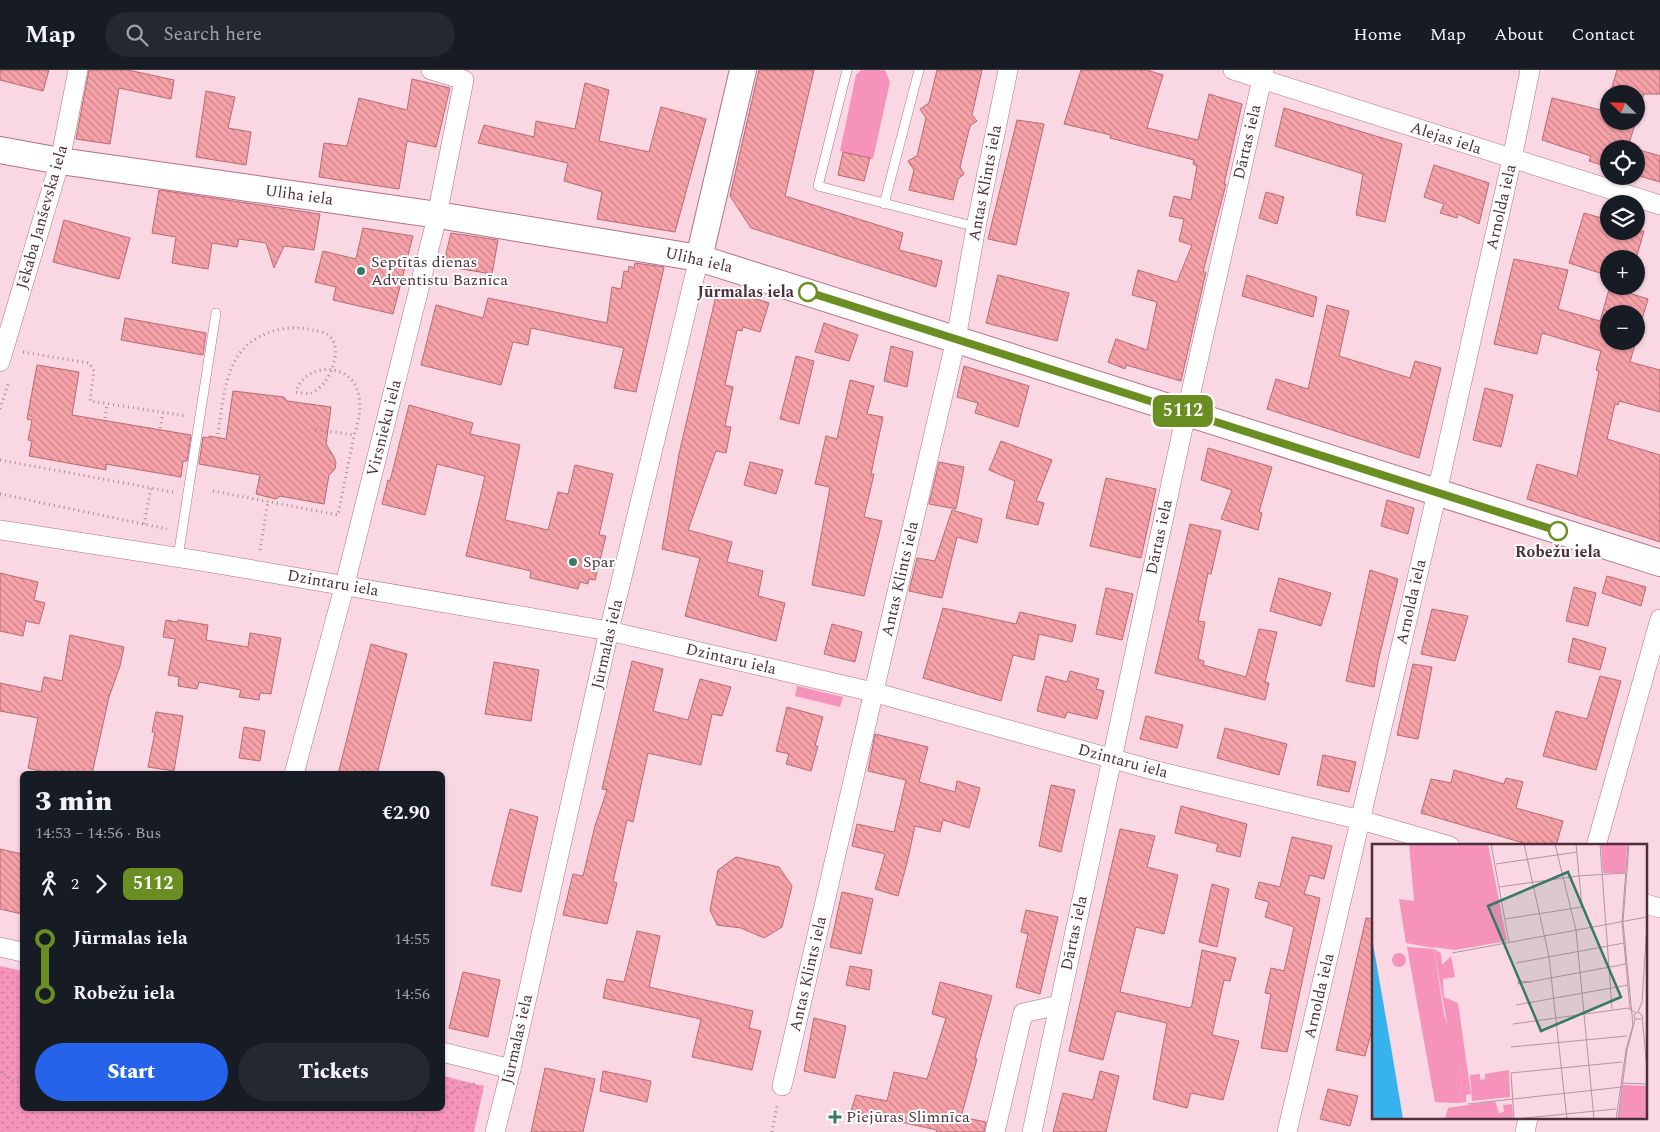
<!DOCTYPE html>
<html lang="en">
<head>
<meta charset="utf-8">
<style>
	body { margin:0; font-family:Spectral,serif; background:#242831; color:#f1f3f6; height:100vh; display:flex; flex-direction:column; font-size:19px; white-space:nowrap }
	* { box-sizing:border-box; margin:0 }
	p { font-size:16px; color:#9ea1a6 }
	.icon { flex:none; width:28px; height:28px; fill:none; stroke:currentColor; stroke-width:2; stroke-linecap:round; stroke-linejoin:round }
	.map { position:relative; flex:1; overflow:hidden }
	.drawer { position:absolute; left:20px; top:701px; width:425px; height:340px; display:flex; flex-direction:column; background:#171b24; border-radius:8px; box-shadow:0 1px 4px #0004 }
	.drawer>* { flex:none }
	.badge { padding:0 10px; border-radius:8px; font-size:18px; line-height:32px }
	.needle { width:32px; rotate:293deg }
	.controls { position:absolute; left:1600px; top:15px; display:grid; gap:10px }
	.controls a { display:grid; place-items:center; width:45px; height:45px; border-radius:50%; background:#171b24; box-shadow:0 1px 4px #0004; font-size:25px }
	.map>.badge { position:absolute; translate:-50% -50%; box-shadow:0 0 0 2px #fff }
	.legs { display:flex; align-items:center; gap:8px; height:55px; padding:0 15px; font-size:16px }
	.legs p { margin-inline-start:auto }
	.headline { display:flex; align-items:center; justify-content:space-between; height:85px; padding:0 15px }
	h1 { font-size:28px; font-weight:800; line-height:38px }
	.cta { display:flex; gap:10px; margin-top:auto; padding:10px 15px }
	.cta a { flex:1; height:58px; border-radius:30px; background:#2563eb; color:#fff; font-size:20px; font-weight:800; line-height:58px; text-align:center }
	.cta a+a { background:#242831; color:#f1f3f6 }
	ul { padding:0 15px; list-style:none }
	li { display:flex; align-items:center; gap:18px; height:55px; font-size:19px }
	li i { display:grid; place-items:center; width:8px; height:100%; margin:0 6px; background:currentColor }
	li i::after { content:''; width:12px; height:12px; margin:-6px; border:4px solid; border-radius:50%; background:#171b24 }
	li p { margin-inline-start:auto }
	li:first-child i { background:linear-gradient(#0000 50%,currentColor 0) }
	li:last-child i { background:linear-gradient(currentColor 50%,#0000 0) }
	header { display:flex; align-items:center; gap:30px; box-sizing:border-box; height:70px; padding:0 25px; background:#171b24; border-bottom:1px solid #363941 }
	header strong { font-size:24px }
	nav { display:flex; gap:28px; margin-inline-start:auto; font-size:18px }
	.search { width:350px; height:45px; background:#242831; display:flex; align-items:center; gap:12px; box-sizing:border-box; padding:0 18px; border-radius:28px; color:#9ea1a6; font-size:19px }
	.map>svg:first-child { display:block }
</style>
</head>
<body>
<header>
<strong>Map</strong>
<div class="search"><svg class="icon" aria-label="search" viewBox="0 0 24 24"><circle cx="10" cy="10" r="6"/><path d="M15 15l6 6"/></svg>Search here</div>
<nav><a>Home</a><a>Map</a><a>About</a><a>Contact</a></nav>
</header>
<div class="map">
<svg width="1660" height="1062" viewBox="0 0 1660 1062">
	<defs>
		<pattern id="park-dots" width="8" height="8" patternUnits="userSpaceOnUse" patternTransform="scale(1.25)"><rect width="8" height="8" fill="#f593bb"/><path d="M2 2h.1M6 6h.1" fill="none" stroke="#c97899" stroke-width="1.8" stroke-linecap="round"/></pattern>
		<pattern id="building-back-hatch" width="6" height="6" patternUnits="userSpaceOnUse" patternTransform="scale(1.25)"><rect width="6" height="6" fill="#f7a2a9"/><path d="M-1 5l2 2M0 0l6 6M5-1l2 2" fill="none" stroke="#ca848b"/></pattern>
	</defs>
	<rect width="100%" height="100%" fill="#f9d7e3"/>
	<g fill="#f593bb">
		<path d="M861,0H885L890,12L873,89L840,81L856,5Z"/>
		<path d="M797,616L843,627L840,637L795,626Z"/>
	</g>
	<path fill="url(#park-dots)" d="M0,896L22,901V1039H442L443,1006L484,1016L474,1062H0Z"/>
	<g fill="url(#building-back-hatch)" stroke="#b96a72">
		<path d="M0,0H49L43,21L0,10Z"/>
		<path d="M89,0H128L174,10L171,29L119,18L110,74L76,69Z"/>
		<path d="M759,0H814L785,126L903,163L899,180L942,191L936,217L751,158L730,126Z"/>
		<path d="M937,0H982L972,45L977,51L970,56L960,97L964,104L958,109L953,130L909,120L914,100L908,91L917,86L926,48L920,39L929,33Z"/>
		<path d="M1081,0H1147L1163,5L1147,58L1198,70L1209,24L1242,34L1224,114H1226L1203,202H1206L1181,311L1126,295L1125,299L1108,292L1116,269L1147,280L1157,232L1132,225L1138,200L1177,212L1192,175L1179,171L1184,149L1169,146L1174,126L1191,130L1197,96L1193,94L1194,90L1110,68L1111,65L1064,54Z"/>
		<path d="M1617,0H1660V24H1644L1636,50V24H1610Z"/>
		<path d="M412,9L450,18L436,77L407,71L399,119L319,107L324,73L347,76L359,28L407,40Z"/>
		<path d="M585,13L609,20L599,71L649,82L661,37L706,49L675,162L597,149L602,122L564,111L568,93L478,73L484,55L534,67L536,51L575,59Z"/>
		<path d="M206,21L235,27L228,58L251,62L246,95L196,87Z"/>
		<path d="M1609,27V51H1636L1628,77L1634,79H1609V97L1589,91L1591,86L1542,70L1552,28L1605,41Z"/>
		<path d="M1284,38L1402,74L1385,152L1356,145L1363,104L1275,76Z"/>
		<path d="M1017,50L1044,54L1016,175L988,169Z"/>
		<path d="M1636,79L1660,86V112L1636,105Z"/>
		<path d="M843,82L870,88L864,111L838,105Z"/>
		<path d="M1434,95L1489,113L1479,154L1458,144L1457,148L1440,143L1444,134L1424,127Z"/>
		<path d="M159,120L320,144L314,180L284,176L274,198L266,173L239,169L237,177L212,173L208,199L172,193L176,167L152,163Z"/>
		<path d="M1266,122L1284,127L1277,154L1259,148Z"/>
		<path d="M1584,143L1609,150V161H1644L1636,189H1609V206L1569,193Z"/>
		<path d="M64,150L130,168L119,209L53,192Z"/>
		<path d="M363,158L413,166L393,244L333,230L336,217L315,212L323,181L356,189Z"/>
		<path d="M451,163L498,170L492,204L443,196Z"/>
		<path d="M1514,189L1568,200L1558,239L1600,251L1610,216H1628L1626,222L1648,229L1636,270V244H1609V271H1636L1630,292L1660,300V342L1619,331L1618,335L1615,334L1607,369L1660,385V472L1527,429L1537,394L1577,406L1599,301L1596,300L1601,281L1542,263L1537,284L1494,274Z"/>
		<path d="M635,193L664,197L636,322L614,318L624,278L531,258L528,275L513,272L501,315L421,295L436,235L483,248L488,228L607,253L612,217L621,219L624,201L628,202L629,196L634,198Z"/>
		<path d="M998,205L1069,223L1057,271L986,253Z"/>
		<path d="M1247,205L1317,227L1313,247L1242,226Z"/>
		<path d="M718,217L769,233L760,262L743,257L742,261L737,260L725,315L733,317L725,356L731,357L726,383L716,381L688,460L732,472L727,492L763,501L758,526L785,533L776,571L685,546L700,488L662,479L679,384Z"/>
		<path d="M1327,235L1349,241L1339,286L1410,308L1415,291L1441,298L1419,388L1267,339L1276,309L1308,319Z"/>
		<path d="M125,248L206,263L203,285L121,270Z"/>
		<path d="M824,253L858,265L849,291L815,282Z"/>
		<path d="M891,276L913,282L907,317L884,311Z"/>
		<path d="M796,286L814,291L799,354L780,349Z"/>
		<path d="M37,295L79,302L72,345L191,365L187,391H183L181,407L106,394V400L101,399L29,386L32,371L28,370L32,350L27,349Z"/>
		<path d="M964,296L1029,316L1018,357L975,343L978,333L957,327Z"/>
		<path d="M850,310L874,316L867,344L883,347L871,404H874L864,447L882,451L864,526L812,515L830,417L815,414L826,366L837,369Z"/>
		<path d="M1485,318L1513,325L1501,377L1473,370Z"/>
		<path d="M233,321L284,327L287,331L331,337L326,374L334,387L336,393L335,399L329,405L324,434L280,426L276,429L256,424L260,405L199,394L203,367L209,368V366L226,369Z"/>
		<path d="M409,335L473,353L470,364L520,375L505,450L548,460L558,422L568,424L575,395L613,404L599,465L606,466L595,510L589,509L588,514L580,512L578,519L530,508L531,501L466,486L485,406L437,394L425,445L382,434L388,410L390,411Z"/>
		<path d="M1001,371L1052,390L1036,431L1044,433L1038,455L1006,448L1015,411L989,400Z"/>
		<path d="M1208,378L1272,397L1259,442L1262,443L1258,460L1221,449L1232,420L1201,410Z"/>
		<path d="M750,392L783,400L776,424L744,415Z"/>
		<path d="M939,392L964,397L956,439L929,434Z"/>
		<path d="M1106,408L1156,419L1141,488L1090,476Z"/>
		<path d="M1387,430L1414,438L1408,464L1381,456Z"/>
		<path d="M952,440L982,449L977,473L957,467L942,528L909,521L917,488L935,491Z"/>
		<path d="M1190,454L1221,461L1211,504L1208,503L1198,551L1205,552L1198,589L1204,591L1203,595L1246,607L1259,559L1277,562L1265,612L1269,613L1265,630L1155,603Z"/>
		<path d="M1370,500L1398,509L1378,592L1374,617L1346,611Z"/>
		<path d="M0,503L38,512L34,530L45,533L39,554L26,551L23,566L0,561Z"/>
		<path d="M1607,506L1646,517L1641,536L1602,523Z"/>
		<path d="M1279,508L1331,523L1321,556L1270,541Z"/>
		<path d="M1574,517L1596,523L1588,556L1566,551Z"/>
		<path d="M1106,518L1133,524L1122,570L1096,564Z"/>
		<path d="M943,538L1016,554L1020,542L1076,555L1072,572L1039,564L1034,590L1013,585L1001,631L923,608Z"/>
		<path d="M1432,539L1468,546L1455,591L1421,584Z"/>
		<path d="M166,550L177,552L178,550L208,555L206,570L248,577L250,563L281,568L271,624L260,623L259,630L239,627L241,620L199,612L197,619L178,616L179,607L168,605L175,569L163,567Z"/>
		<path d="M832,554L862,562L855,592L824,584Z"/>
		<path d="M70,565L124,577L120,596L109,627L92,704H51L28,698L38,648L0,641V613L41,622L44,607L62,611Z"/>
		<path d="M1573,568L1606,578L1600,600L1568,592Z"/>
		<path d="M371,574L407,584L377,704H338Z"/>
		<path d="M632,591L663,599L653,641L688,650L700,609L731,617L722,646L712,644L701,695L648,683L633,752L627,750L613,812L617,813L607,854L563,845L573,804L583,806L595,756L607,720L602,719Z"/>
		<path d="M494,592L539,600L531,651L485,644Z"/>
		<path d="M1413,594L1432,597L1418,669L1397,665Z"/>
		<path d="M1070,601L1099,609L1096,619L1104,621L1097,649L1067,642L1065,648L1037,641L1046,606L1067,612Z"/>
		<path d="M1600,606L1621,611L1596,700L1543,686L1556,641L1587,649Z"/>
		<path d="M787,637L823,647L815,676H818L811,701L786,694L789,684L776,681Z"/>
		<path d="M156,642L183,646L174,701L148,697L155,662H152Z"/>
		<path d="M1146,646L1183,655L1177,678L1140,669Z"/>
		<path d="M244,657L265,661L260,691L239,688Z"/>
		<path d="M1225,658L1287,674L1279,705L1217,688Z"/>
		<path d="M875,664L928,677L919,712L955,722L957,711L980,718L969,758L943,750L940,762L915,756L907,793L898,826L875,819L885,784L852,776L857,754L894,762L906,710L868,701Z"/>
		<path d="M1323,685L1356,692L1349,722L1317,715Z"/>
		<path d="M1454,700L1504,714L1506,708L1523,712L1516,738L1563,751L1556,776H1534L1421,743L1431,709L1451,713Z"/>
		<path d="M1051,715L1075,720L1061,782L1039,776Z"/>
		<path d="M1181,736L1247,754L1240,787L1216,781L1218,774L1175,763Z"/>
		<path d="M510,739L538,747L521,822L491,815Z"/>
		<path d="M1120,759L1155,766L1147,797L1178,805L1164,864L1136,857L1120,922L1190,938L1192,935L1202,880L1236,888L1230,911L1224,910L1212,965L1239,971L1223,1030L1191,1023L1187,1038L1153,1029L1167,953L1116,941L1103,990L1069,981Z"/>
		<path d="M1292,767L1332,776L1324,809L1310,805L1304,824L1320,828L1287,982L1261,978L1271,924L1265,923L1271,898L1284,901L1294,857L1265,847L1269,832L1255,828L1259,812L1280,817Z"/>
		<path d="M0,779L22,784V844L0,839Z"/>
		<path d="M736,787L779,797L792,816L782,857L764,868L741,858L717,855L710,840L718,800Z"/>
		<path d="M1212,814L1229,819L1217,877L1199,872Z"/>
		<path d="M842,822L873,829L861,884L830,877Z"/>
		<path d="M1026,840L1058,847L1040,924L1016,917L1028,864L1021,862Z"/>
		<path d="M1366,848L1374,849V952L1365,986L1336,980Z"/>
		<path d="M637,861L660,866L649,917L753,941L749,958L761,961L752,1000L692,987L701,949L603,928L607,909L624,912Z"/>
		<path d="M850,896L872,900L869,920L846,915Z"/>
		<path d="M463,902L500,910L488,967L449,958Z"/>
		<path d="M940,912L992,926L975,988L977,989L961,1047L986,1052L984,1062H936L937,1060L851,1041L856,1025L887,1031L894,1002L927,1009L946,948L932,944Z"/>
		<path d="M814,948L846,956L835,1008L804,1001Z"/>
		<path d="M545,998L595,1009L583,1062H531Z"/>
		<path d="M603,1001L651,1011L647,1032L600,1021Z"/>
		<path d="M1100,1001L1119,1006L1106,1062H1053L1063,1023L1093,1030Z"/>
		<path d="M1328,1019L1358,1026L1350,1056L1320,1049Z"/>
	</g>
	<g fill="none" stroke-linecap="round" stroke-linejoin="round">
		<g stroke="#b76d8c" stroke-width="10">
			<g id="lane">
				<path d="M847,0L818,116L976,157"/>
				<path d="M884,134L919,0"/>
				<path d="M178,487L216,243"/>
			</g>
		</g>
		<g stroke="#b76d8c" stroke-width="20">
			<g id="street">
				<path d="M1233,0L1660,135"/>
				<path d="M0,292L60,91L78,0"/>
				<path d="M0,460L201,491L609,561L873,622L1153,700L1361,750L1450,776"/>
				<path d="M294,704L345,514L435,155L464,10L431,0"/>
				<path d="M1596,776L1660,549"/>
				<path d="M1646,834L1660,838"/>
				<path d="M0,877L22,882"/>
				<path d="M442,982L511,999"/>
				<path d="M782,1016L956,269L976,157L1008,0"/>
				<path d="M495,1062L511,999L609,561L699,188"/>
				<path d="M995,1062L1023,943L1059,935"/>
				<path d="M1032,1062L1184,353L1264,0"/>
				<path d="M1287,1062L1433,440L1512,89L1530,0"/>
				<path d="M1525,1062L1528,1048"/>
			</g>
		</g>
		<g stroke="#b76d8c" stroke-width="28">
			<g id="secondary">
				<path d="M0,80L60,91L438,145L699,188L1660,493"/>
				<path d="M699,188L743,0"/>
			</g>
		</g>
		<g stroke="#aa8995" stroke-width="3" stroke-dasharray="1 4" stroke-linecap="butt">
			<path d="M23,282L89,293L94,301L90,331L186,346"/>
			<path d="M0,339L9,311"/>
			<path d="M105,348L107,334"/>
			<path d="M160,358L163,343"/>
			<path d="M218,364C222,339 223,312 236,289C251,263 285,253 313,260C317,261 324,262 327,264C343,275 333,302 324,313C320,318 314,322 309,324L296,322C304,292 350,292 358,322C362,337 359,352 354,365L312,359"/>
			<path d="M0,390L173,422"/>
			<path d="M213,421L338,445L354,365"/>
			<path d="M0,424L167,459"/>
			<path d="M144,454L151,418"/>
			<path d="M260,480L268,431"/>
			<path d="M0,1002L15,1011L22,1012"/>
			<path d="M442,1029L454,1021L478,1012"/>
			<path d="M377,1039L421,1046"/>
			<path d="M415,1062L421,1046L430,1039"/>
			<path d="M772,1062L777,1036"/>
		</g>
		<use href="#lane" stroke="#fff" stroke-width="9"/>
		<use href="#street" stroke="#fff" stroke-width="19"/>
		<use href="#secondary" stroke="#fff" stroke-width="26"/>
	</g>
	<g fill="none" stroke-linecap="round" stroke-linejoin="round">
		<g stroke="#fff" stroke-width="11">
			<path id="line-1" d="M808,222L1558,461"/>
		</g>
		<use href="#line-1" stroke="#6b8e23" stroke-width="8"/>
	</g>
	<g fill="#387867" stroke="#fff" stroke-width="2">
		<circle cx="361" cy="201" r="5"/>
		<circle cx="573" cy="492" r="5"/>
		<path d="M832.5 1039.5h5v5h5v5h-5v5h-5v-5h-5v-5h5z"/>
	</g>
	<g fill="#fff" stroke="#6b8e23" stroke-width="2.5">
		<circle cx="808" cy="222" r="9"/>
		<circle cx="1558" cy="461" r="9"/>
	</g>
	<g text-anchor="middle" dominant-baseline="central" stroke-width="4" stroke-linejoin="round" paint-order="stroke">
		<g font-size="16" fill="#4e2e3b" stroke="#fff">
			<text transform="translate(1446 68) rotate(18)">Alejas iela</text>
			<text transform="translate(1247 72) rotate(-77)">Dārtas iela</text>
			<text transform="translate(985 113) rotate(-79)">Antas Klints iela</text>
			<text transform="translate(299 125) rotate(8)">Uliha iela</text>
			<text transform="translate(1501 137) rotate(-77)">Arnolda iela</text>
			<text transform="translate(42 147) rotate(-74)">Jēkaba Janševska iela</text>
			<text transform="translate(699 190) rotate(13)">Uliha iela</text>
			<text transform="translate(384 358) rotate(-76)">Virsnieku iela</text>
			<text transform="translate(1159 467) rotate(-78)">Dārtas iela</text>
			<text transform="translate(900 509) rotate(-77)">Antas Klints iela</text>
			<text transform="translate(333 513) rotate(10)">Dzintaru iela</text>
			<text transform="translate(1411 532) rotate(-77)">Arnolda iela</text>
			<text transform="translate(607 574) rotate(-77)">Jūrmalas iela</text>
			<text transform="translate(731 589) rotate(13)">Dzintaru iela</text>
			<text transform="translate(1123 691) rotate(15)">Dzintaru iela</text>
			<text transform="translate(1074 863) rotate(-78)">Dārtas iela</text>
			<text transform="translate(808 904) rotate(-77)">Antas Klints iela</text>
			<text transform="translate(1319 926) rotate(-77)">Arnolda iela</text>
			<text transform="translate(517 969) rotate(-77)">Jūrmalas iela</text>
		</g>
		<g font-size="16" fill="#4e2e3b" stroke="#fff" text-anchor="start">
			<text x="371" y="192">Septītās dienas<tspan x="371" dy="18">Adventistu Baznīca</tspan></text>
			<text x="583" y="492">Spar</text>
			<text x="846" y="1047">Piejūras Slimnīca</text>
		</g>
		<g font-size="16" font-weight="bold" fill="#4e2e3b" stroke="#fff" text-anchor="end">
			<text x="794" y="222">Jūrmalas iela</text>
			<text x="1558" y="482" text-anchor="middle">Robežu iela</text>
		</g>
	</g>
	<g transform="translate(1372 774)">
		<rect width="275" height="275" fill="#f9d7e3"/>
		<path d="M27,55L42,57L62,104L34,99ZM35,103L62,105L72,171L88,215L90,244L86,259L63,258ZM20 116a7 7 0 1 1 14 0a7 7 0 1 1-14 0Z" fill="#f593bb"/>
		<path d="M62,105L69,109L70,121L79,112L83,133L71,135L72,153L86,159L99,250L94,251V258L86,259L90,244L88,215L80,207ZM123,257L127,269L132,268L131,261L140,260L141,275H73L76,264Z" fill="#f593bb"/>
		<path d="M251,241L275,242V275H246Z" fill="#f593bb"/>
		<path d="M37,0H116L135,97L83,106L46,101ZM229,0H255L253,29H231ZM137,226L138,253L100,257L98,231L108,230V236L113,235V230Z" fill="#f593bb"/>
		<path d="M0,94L19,203L31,275H0Z" fill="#36b2ed"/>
		<path fill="none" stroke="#b593a0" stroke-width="1" d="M119,0L137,98M152,0L177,113L195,275M183,0L204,86L222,275M228,0L240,165M256,0L250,78L258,165M124,20L205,8M127,43L206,32L253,29M133,75L210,63L204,0M80,109L275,73M144,119L252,99M159,138L146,137V140L254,120M144,161L256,141M266,168L270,158L275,80M269,175H263L262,171L266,168L270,171L275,226M141,180L256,164L264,169M139,203L255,192M250,239L275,240M96,260L250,243M142,275L139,229L250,218M143,275L244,265M244,275L254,206L261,181L251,78L257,0M246,275L255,206L263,175"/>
		<path fill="#387867" fill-opacity="0.15" stroke="#387867" stroke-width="2.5" d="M196,28L249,153L169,187L116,62Z"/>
		<rect width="275" height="275" fill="none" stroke="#4e2e3b" stroke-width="2.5"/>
	</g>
</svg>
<div class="controls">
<a><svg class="needle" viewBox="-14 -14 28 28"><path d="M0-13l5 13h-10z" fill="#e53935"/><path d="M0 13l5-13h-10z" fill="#9ea1a6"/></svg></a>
<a><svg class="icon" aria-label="locate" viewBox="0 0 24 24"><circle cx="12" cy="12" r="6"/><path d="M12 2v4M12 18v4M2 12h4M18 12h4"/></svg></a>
<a><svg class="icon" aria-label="layers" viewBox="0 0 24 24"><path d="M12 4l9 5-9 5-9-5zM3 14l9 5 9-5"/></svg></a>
<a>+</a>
<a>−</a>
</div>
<b class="badge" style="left:1183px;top:341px;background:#6b8e23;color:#fff">5112</b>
<section class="drawer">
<div class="headline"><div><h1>3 min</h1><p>14:53 – 14:56 · Bus</p></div><b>€2.90</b></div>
<div class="legs"><svg class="icon" aria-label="walk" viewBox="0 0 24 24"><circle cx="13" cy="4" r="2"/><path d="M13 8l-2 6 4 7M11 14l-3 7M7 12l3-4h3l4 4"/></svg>2<svg class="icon" aria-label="forward" viewBox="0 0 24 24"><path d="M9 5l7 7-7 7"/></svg><b class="badge" style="background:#6b8e23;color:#fff">5112</b></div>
<ul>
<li><i style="color:#6b8e23"></i><b>Jūrmalas iela</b><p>14:55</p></li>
<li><i style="color:#6b8e23"></i><b>Robežu iela</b><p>14:56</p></li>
</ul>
<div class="cta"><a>Start</a><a>Tickets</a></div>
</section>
</div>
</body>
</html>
